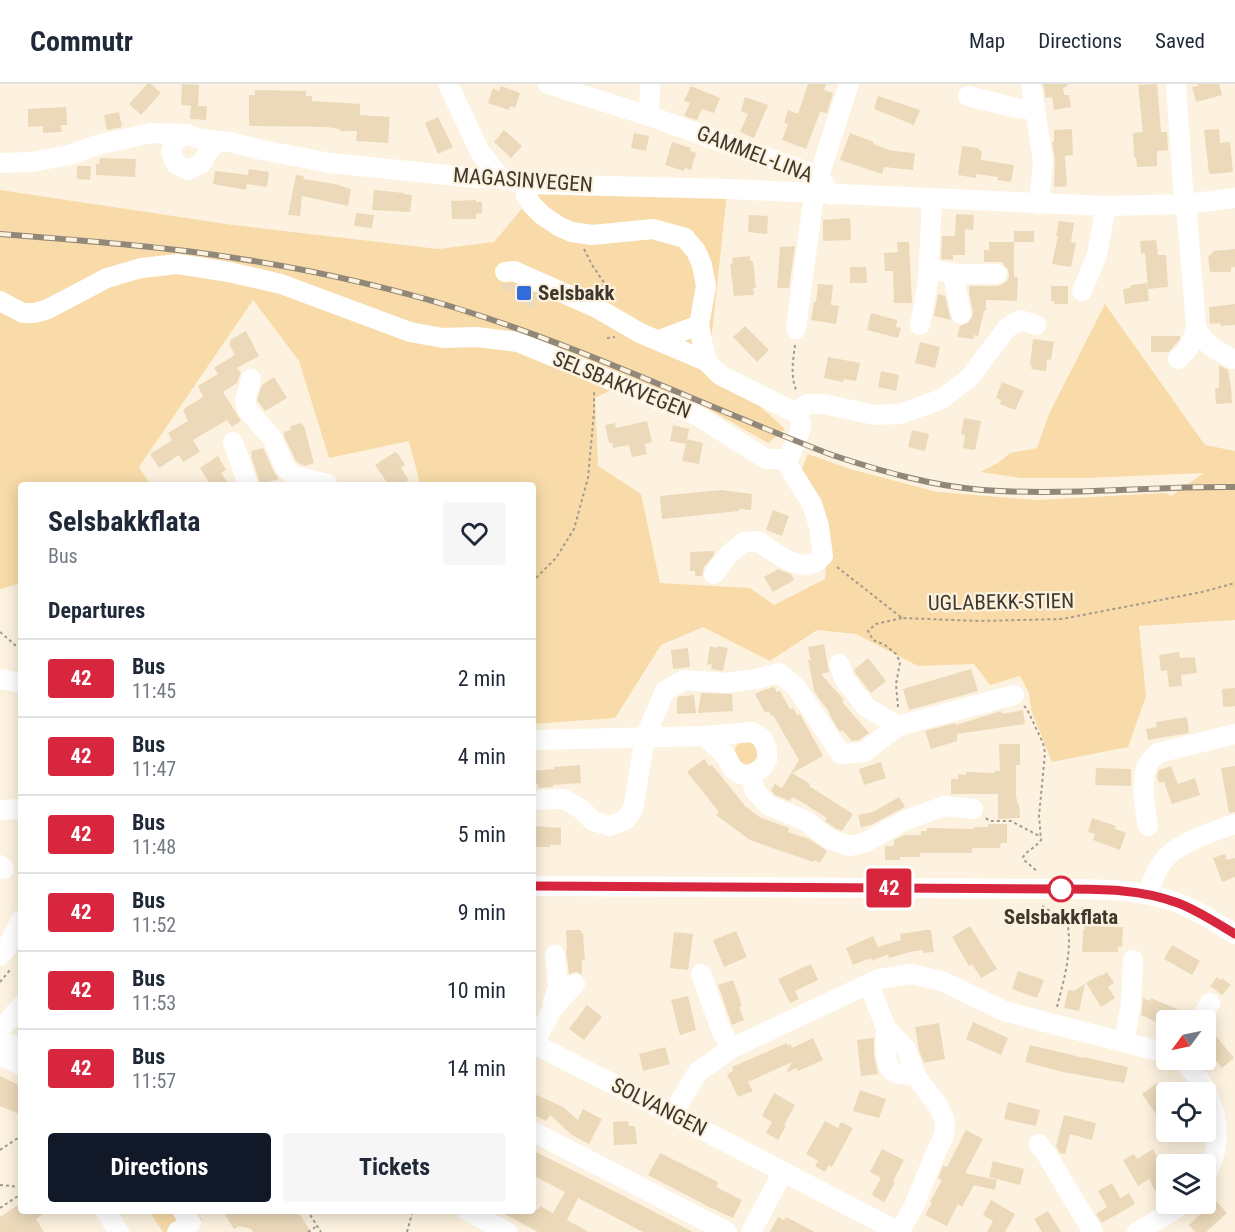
<!DOCTYPE html>
<html lang="en">
<head>
<meta charset="utf-8">
<style>
	body { margin:0; font-family:"Roboto Condensed",sans-serif; background:#f6f6f7; color:#1f2937; height:100vh; display:flex; flex-direction:column; font-size:22px; white-space:nowrap }
	* { box-sizing:border-box; margin:0 }
	p { font-size:20px; color:#747a83 }
	.icon { flex:none; width:33px; height:33px; fill:none; stroke:currentColor; stroke-width:2; stroke-linecap:round; stroke-linejoin:round }
	.map { position:relative; flex:1; overflow:hidden }
	.panel { position:absolute; left:18px; top:398px; width:518px; height:732px; display:flex; flex-direction:column; background:#fff; border-radius:6px; box-shadow:0 3px 15px #0003 }
	.panel>* { flex:none }
	.badge { padding:0 12px; border-radius:4px; font-size:21px; line-height:39px }
	.needle { width:39px; rotate:237deg }
	.controls { position:absolute; left:1156px; top:926px; display:grid; gap:12px }
	.controls a { display:grid; place-items:center; width:60px; height:60px; border-radius:6px; background:#fff; box-shadow:0 3px 15px #0003; font-size:30px }
	.map>.badge { position:absolute; translate:-50% -50%; box-shadow:0 0 0 3px #fff }
	h2 { padding:0 30px; font-size:22px; line-height:54px }
	.round { display:grid; place-items:center; flex:none; width:63px; height:63px; border-radius:6px; background:#f6f6f7 }
	.overview { display:flex; align-items:center; justify-content:space-between; height:102px; padding:0 30px }
	h1 { font-size:28px; font-weight:700; line-height:45px }
	.action { display:flex; gap:12px; margin-top:auto; padding:12px 30px }
	.action a { flex:1; height:69px; border-radius:6px; background:#111827; color:#fff; font-size:24px; font-weight:700; line-height:69px; text-align:center }
	.action a+a { background:#f6f6f7; color:#1f2937 }
	ul { padding:0; list-style:none }
	li { display:flex; align-items:center; gap:18px; height:78px; padding:0 30px; border-top:2px solid #e0e1e3 }
	li div { flex:1 }
	li b { display:block; font-size:22px }
	li em { font-style:normal }
	li .badge { min-width:66px; font-weight:700; text-align:center }
	header { display:flex; align-items:center; gap:36px; box-sizing:border-box; height:84px; padding:0 30px; background:#fff; border-bottom:2px solid #e0e1e3 }
	header strong { font-size:28px }
	nav { display:flex; gap:33px; margin-inline-start:auto; font-size:21px }
	.map>svg:first-child { display:block }
</style>
</head>
<body>
<header>
<strong>Commutr</strong>
<nav><a>Map</a><a>Directions</a><a>Saved</a></nav>
</header>
<div class="map">
<svg width="1235" height="1148" viewBox="0 0 1235 1148">
	<rect width="100%" height="100%" fill="#fdf2df"/>
	<g fill="#f8dba9">
		<path d="M0,106L233,141L438,165L494,158L535,109H727L709,276L785,345L768,359L686,312L620,302L595,314L598,382L641,410L660,499L750,504L774,521L825,495L829,445L801,387L808,370L850,385L937,408L1037,416L1166,409L1171,412L1204,389L1086,394H1022L980,388L998,379L1010,369L1037,364L1049,330L1105,220L1205,361L1235,367V536L1139,542L1146,612L1128,663L1052,678L1031,626L1029,609L1020,592L990,601L974,580L918,582L856,550L817,546L770,577L703,543L661,561L615,634L533,640L532,400H420L409,357L329,374L299,277L253,216L139,383L150,400H21V499L0,505Z"/>
		<path d="M746,656L756,658L762,673L745,683L734,672C734,663 738,659 746,656Z"/>
		<path d="M149,1127H196L202,1136L182,1148H163Z"/>
	</g>
	<g fill="#ebd9ba">
		<path d="M147,0H151L161,9L141,31L129,20Z"/>
		<path d="M182,0L199,1L198,22H207L206,36L190,35L191,21L195,22L181,21Z"/>
		<path d="M808,0H826L824,6L833,9L827,29L820,28L806,65L782,56L788,40L784,39L788,26L798,30Z"/>
		<path d="M1043,0H1068V2L1063,4L1064,11H1069L1071,23L1054,26L1052,13L1046,14Z"/>
		<path d="M1157,0L1161,48H1167L1168,66L1157,67V82L1137,83L1136,73H1134L1133,49L1143,48L1138,1Z"/>
		<path d="M1198,0H1219L1222,11L1196,18L1192,3L1198,2Z"/>
		<path d="M501,2L520,9L515,24L510,22L509,26L488,19L493,4L499,7Z"/>
		<path d="M691,2L720,14L714,29L702,25L697,36L684,32L690,19L684,17Z"/>
		<path d="M255,6L306,7V12H312V17L360,20V31L390,33L388,59L356,57L357,47H340V45L327,43L249,42V11H255Z"/>
		<path d="M878,12L920,26L914,41L874,25Z"/>
		<path d="M745,13L768,21L754,54L740,48L748,30L741,27Z"/>
		<path d="M66,23L67,41H61L62,48L43,49V42L28,43V25Z"/>
		<path d="M119,28L122,43L107,46L104,31Z"/>
		<path d="M438,33L453,63L438,70L425,39Z"/>
		<path d="M1072,45L1073,71L1065,72L1067,102L1054,103L1055,75L1052,58H1054V46Z"/>
		<path d="M1219,45L1220,59L1230,58L1233,88L1211,90L1209,89L1204,46Z"/>
		<path d="M504,46L522,62L511,74L494,58Z"/>
		<path d="M634,49L649,52L646,67L631,64Z"/>
		<path d="M850,49L874,58L873,60L893,67L915,69L913,86L884,83L882,90L840,76Z"/>
		<path d="M672,58L691,64L690,67L696,69L691,86L685,84L684,87L665,81Z"/>
		<path d="M962,62L978,64L982,68L981,76L1014,81L1011,98L997,96L998,93L976,90V94L958,91Z"/>
		<path d="M100,74L136,75L135,93L96,91V80H99Z"/>
		<path d="M77,82H91L90,96L77,95Z"/>
		<path d="M249,85L269,88L267,103L247,100L246,106L213,100L215,87L248,91Z"/>
		<path d="M296,91L304,92L303,95L335,100L351,105L348,122L302,112L300,132L288,131Z"/>
		<path d="M374,106L404,109V110L412,111L410,128L372,126Z"/>
		<path d="M476,116V118H482V129L476,130V135H452L451,117Z"/>
		<path d="M356,129L374,131L372,144L354,142Z"/>
		<path d="M956,130L974,131L973,146L965,145V171H953V176L941,175L942,152H955Z"/>
		<path d="M749,131L768,132L767,150L748,148Z"/>
		<path d="M850,134L851,156L823,157V136Z"/>
		<path d="M1059,137L1074,139L1071,158L1076,159L1071,183L1052,180L1058,152L1056,151Z"/>
		<rect x="1014" y="147" width="20" height="11"/>
		<path d="M1156,156L1158,171H1166L1168,203L1148,205L1145,169L1141,170L1140,157Z"/>
		<path d="M897,158H909L912,219H894L893,187H885L884,169L898,168Z"/>
		<path d="M989,158H1014V193H1018L1017,217L986,216V227H984L978,252L974,251L973,255L957,253L960,242L968,239L972,233L973,228L969,209V202H997L1003,200L1008,196L1009,191L1008,185L1003,180V178H984V166H989Z"/>
		<path d="M795,162L789,204H777L780,163Z"/>
		<path d="M1235,165V183H1231V188H1210L1208,173L1214,167Z"/>
		<path d="M750,172V177H753L756,204H753L754,211L734,212L730,180L733,179L732,174Z"/>
		<path d="M850,183H866L867,199H850Z"/>
		<path d="M503,199H512L539,211L535,224L513,217L516,208L501,204Z"/>
		<path d="M1147,199L1149,217L1125,220L1123,205L1130,204V202L1132,201Z"/>
		<path d="M818,200L833,201L831,221L839,222L836,240L811,236L814,218H816Z"/>
		<path d="M1051,202H1068V220H1054V217H1051Z"/>
		<path d="M938,210L945,212L951,236L934,232Z"/>
		<path d="M1235,220V241L1221,242L1220,239L1210,240L1209,223Z"/>
		<path d="M871,229L897,236L896,243L901,244L898,254L867,246Z"/>
		<path d="M745,242L769,266L757,278L733,253Z"/>
		<path d="M246,247L259,272L237,284L241,289L237,299L223,308L241,337L232,343L227,336L193,356L200,368L183,378L179,371L159,384L150,370L171,357L172,356L168,349L188,337L183,326L185,325V324L203,313L198,302L218,290L214,284L235,271L229,260L231,257L230,256Z"/>
		<path d="M1151,252H1180V255L1169,268H1151Z"/>
		<path d="M1033,255L1054,258L1051,276L1047,275L1046,287L1031,285L1032,281H1030Z"/>
		<path d="M920,258L940,263L935,284L915,279Z"/>
		<path d="M828,273L860,279L856,297L844,295L843,298L824,294Z"/>
		<path d="M1219,281L1228,286L1231,303L1232,319L1216,320L1215,304H1219Z"/>
		<path d="M881,287L899,291L896,307L878,303Z"/>
		<path d="M274,293L287,314L265,327L257,316L262,301Z"/>
		<path d="M1002,298L1024,307L1015,326L1000,320L1001,316L996,314Z"/>
		<path d="M964,334L981,337L975,366L963,364L965,351L961,350Z"/>
		<path d="M647,337L652,358L645,360L647,370L632,373L629,361L613,364L612,359H609L605,341L615,339L616,344Z"/>
		<path d="M302,339L303,343L304,342L314,379L304,382L296,377L284,352V348L291,346L290,342Z"/>
		<path d="M673,341L689,345L687,355L703,359L699,380L682,377L686,360L670,357Z"/>
		<path d="M912,346L929,350L925,367L908,363Z"/>
		<path d="M263,364L275,390L279,395L260,400L251,372H252L251,367Z"/>
		<path d="M395,368L397,369L405,381L401,384L409,396L401,400H388L375,381Z"/>
		<path d="M218,372L226,386L221,389L229,400H210L200,384Z"/>
		<path d="M721,406L752,410L751,426L739,425V427L662,435L660,412Z"/>
		<path d="M773,426L789,432L782,452L766,446Z"/>
		<path d="M714,467V471L704,483L702,492H695V487H690V468Z"/>
		<path d="M778,485L791,490L794,496L773,508L764,493Z"/>
		<path d="M824,560L829,588L821,590L844,616L842,618L869,649L859,656L852,657L842,646L840,648L829,630L830,629L813,606H814L808,575L811,577L808,563Z"/>
		<path d="M710,562L717,564V562L728,564L723,587L711,585L712,580L707,581Z"/>
		<path d="M688,564L690,583L673,585L671,566Z"/>
		<path d="M1179,568L1180,574L1195,573L1197,589L1181,591L1182,602L1169,603L1167,586L1161,587L1159,571Z"/>
		<path d="M868,574L886,597L871,609L856,590L854,586Z"/>
		<path d="M971,585L978,607L909,626L903,605Z"/>
		<path d="M774,603L777,608L780,607L790,625L793,624L797,631L800,630L823,672L792,689L810,700L809,702L853,730L842,747L835,744L825,737L827,734L800,717L792,713L790,717L775,711L771,706L775,700L782,704L799,676L773,631L771,632L769,627L765,629L755,610L763,606Z"/>
		<path d="M1235,604V622L1223,623L1222,605Z"/>
		<path d="M701,609L732,610L733,627L698,629Z"/>
		<path d="M694,611L696,629L677,630V614L680,612Z"/>
		<path d="M1023,626L1025,640L957,650V657L931,665L925,647L955,639L956,641L1001,627L1002,630Z"/>
		<path d="M1187,633L1189,649L1148,656L1146,645L1157,643L1156,638Z"/>
		<path d="M999,660H1020V681H1016V712L1018,720H1019L1020,734L998,735V710H951V695H958V690L966,691V688L995,689V687H1000Z"/>
		<path d="M704,675L709,682L712,681L745,722L761,734L789,744L788,748L809,755L827,767L820,779L814,776L813,778L750,756L716,731L719,728L687,688Z"/>
		<path d="M881,678L886,694L864,701L859,685Z"/>
		<path d="M580,681L581,699L553,701V703L538,704V700H532V687L554,685V683Z"/>
		<path d="M1171,682L1178,700L1195,694L1200,711L1172,720L1164,698L1159,699L1157,692L1159,686Z"/>
		<path d="M1235,682V728L1229,729L1221,684Z"/>
		<path d="M1096,684L1131,685V702L1095,701Z"/>
		<path d="M899,713L905,723L871,741L861,743L858,731L873,728Z"/>
		<path d="M1092,734L1116,742L1115,745L1126,749L1120,766L1093,756L1095,750L1088,748Z"/>
		<path d="M988,740H1007V759H1001L1000,764H972V769H920V773H900V776H885V762H894V756L904,751H921V747H927V744L974,745V743H988Z"/>
		<path d="M534,742L561,744V761H550V763H532V744H534Z"/>
		<path d="M1225,770L1227,776L1235,774V793L1222,798L1213,774Z"/>
		<path d="M970,842L997,885L981,894L972,880L969,882L952,853Z"/>
		<path d="M1084,842L1123,843L1122,863H1118V868H1082L1083,846H1085Z"/>
		<path d="M566,846H581V849H583L585,876H582V891L577,888L569,890L566,866H567Z"/>
		<path d="M926,846H931L934,868L923,869V866L910,868L889,874L888,870L872,877L871,874L853,881L846,864L873,852L878,863L901,856L900,850Z"/>
		<path d="M736,847L747,873L724,883L713,856Z"/>
		<path d="M674,848L693,850L688,886L670,884Z"/>
		<path d="M1172,861L1200,877L1192,891L1164,875Z"/>
		<path d="M811,880L818,896L795,907L799,915L790,919L778,895Z"/>
		<path d="M1018,887L1044,896L1037,914L1012,905Z"/>
		<path d="M1107,888L1114,899L1108,903L1115,914L1101,923L1086,899L1100,891L1101,892Z"/>
		<path d="M1217,893L1220,896L1222,894L1231,901L1222,911L1210,902Z"/>
		<path d="M733,896L742,922L739,923L744,936L732,941L718,901Z"/>
		<path d="M1085,900L1079,927L1064,924L1068,906L1074,907Z"/>
		<path d="M688,912L696,946L680,951L671,916Z"/>
		<path d="M1143,914L1150,917L1151,914L1181,927L1177,936H1167V943L1141,931Z"/>
		<path d="M587,921L602,933L584,956L569,945Z"/>
		<path d="M973,938L1008,954L1001,971L966,955Z"/>
		<path d="M939,939L945,975L924,979L919,967L915,943Z"/>
		<path d="M1209,944L1234,974L1222,984L1206,965V946Z"/>
		<path d="M813,954L823,976L798,987L796,984L786,989L792,978L748,998L753,1007L738,1013L727,990L733,987L732,983L787,959L788,962L791,960L792,964Z"/>
		<path d="M874,954V971L878,990L861,992L857,956Z"/>
		<path d="M1030,961L1084,974V973L1128,983L1124,999L1063,988L1025,978Z"/>
		<path d="M665,963L670,980L643,987L639,970Z"/>
		<path d="M0,992L21,1002V1031L0,1022Z"/>
		<path d="M1157,999L1167,1013V1046L1142,1010Z"/>
		<path d="M860,1006L886,1015L879,1034L853,1027Z"/>
		<path d="M532,1009L563,1023L578,1036L583,1025L602,1035L589,1060L570,1050V1049L550,1031L546,1037L532,1030Z"/>
		<path d="M774,1009L795,1021L784,1041L786,1042L778,1056L766,1049L772,1038L762,1032Z"/>
		<path d="M1008,1018L1040,1026L1036,1042L1004,1035Z"/>
		<path d="M1064,1031L1096,1039L1092,1056L1070,1050L1065,1070L1060,1069L1056,1062Z"/>
		<path d="M628,1037L629,1042H635L637,1060L614,1061L613,1038Z"/>
		<path d="M825,1037L838,1044L841,1038L853,1044L832,1083L829,1081L825,1088L815,1082L818,1077L806,1070Z"/>
		<path d="M966,1046L983,1055L965,1089L997,1096L995,1106L974,1101L962,1123L958,1120L947,1142L925,1131L932,1119L930,1118L942,1096L938,1094L943,1082L947,1083Z"/>
		<path d="M882,1065L904,1076L893,1097L895,1098L885,1117L884,1118L873,1112L872,1110L881,1094L870,1088Z"/>
		<path d="M1153,1065L1167,1090V1100L1155,1107L1149,1095L1138,1102L1123,1076L1134,1070L1137,1075Z"/>
		<path d="M532,1066L608,1104L693,1148H643L578,1114L567,1136L589,1148H538L497,1126H532V1123L538,1126L540,1122L553,1129L565,1108L532,1091Z"/>
		<path d="M660,1069L718,1098L716,1103L742,1116L733,1134L709,1123L648,1091Z"/>
		<path d="M993,1077L1024,1085L1020,1101L989,1093Z"/>
		<path d="M1112,1099L1120,1114L1129,1109L1135,1120L1102,1139L1096,1130L1107,1123L1098,1107Z"/>
		<path d="M991,1116L1015,1130L1005,1148H987L993,1137L983,1131Z"/>
		<path d="M1215,1116L1227,1129L1206,1148H1195L1189,1141Z"/>
		<path d="M21,1119V1126H49L36,1135L44,1148H0V1133Z"/>
		<path d="M222,1126H297L311,1148H253L251,1145L239,1142L234,1145Z"/>
		<path d="M1048,1127L1061,1148H1042L1034,1135Z"/>
		<path d="M778,1133L784,1136L786,1133L815,1148H770Z"/>
	</g>
	<g fill="none" stroke-linecap="round" stroke-linejoin="round">
		<g stroke="#a49b8c" stroke-width="2" stroke-dasharray="3 3" stroke-linecap="butt">
			<path d="M584,165L592,181L616,216"/>
			<path d="M607,254L615,253"/>
			<path d="M795,261C793,277 790,293 797,308"/>
			<path d="M837,483L902,534L979,537L1062,535L1202,508L1235,499"/>
			<path d="M532,498L556,474L574,445L588,394L594,328V308"/>
			<path d="M0,548L21,566"/>
			<path d="M1024,622L1027,625L1043,659L1045,669L1039,732L1041,756C1036,763 1028,766 1023,773L1024,776L1038,788"/>
			<path d="M898,623L896,600L900,578L896,570L885,561L873,556L868,547L876,540L902,534"/>
			<path d="M986,734L989,737H1011L1041,753"/>
			<path d="M1042,822L1067,837L1086,822"/>
			<path d="M0,898L10,886"/>
			<path d="M1057,923C1064,895 1073,866 1067,837"/>
			<path d="M0,1066L21,1052"/>
			<path d="M0,1101L21,1103"/>
			<path d="M0,1124L21,1110"/>
			<path d="M307,1126L321,1148"/>
			<path d="M308,1148L317,1142"/>
			<path d="M407,1148L413,1126"/>
		</g>
		<g stroke="#fff" stroke-width="20">
			<path d="M448,0L480,68L501,94"/>
			<path d="M548,0L649,32L819,92L831,111"/>
			<path d="M1031,0L1043,77L1039,120"/>
			<path d="M1176,0L1183,104L1186,120L1196,242C1203,261 1216,265 1232,275"/>
			<path d="M968,12L1017,24L1035,26"/>
			<path d="M649,32L650,0"/>
			<path d="M218,57L208,68L201,80L188,86L176,80L171,68L174,58L187,50L200,55L230,58L262,66L330,79L477,94H501L526,100L728,105L1106,122L1186,120L1235,114"/>
			<path d="M0,79L31,78L70,71L97,61L151,49L187,50"/>
			<path d="M819,92L849,0"/>
			<path d="M929,183C951,193 974,189 997,190"/>
			<path d="M505,188L514,187L597,224L640,249L706,277"/>
			<path d="M953,191L961,230"/>
			<path d="M1082,207L1097,171L1106,122"/>
			<path d="M0,217L23,229H35L48,225L107,194L141,184L178,180L229,188L281,200L410,248L443,254L476,253L518,258L698,332L766,375H784L790,371L798,353L801,341L798,330L720,291L706,277L699,241L706,202L702,181L696,167L685,154L653,145L592,151L572,148L560,143L542,131L532,121L526,111V100"/>
			<path d="M920,241L928,198L932,115"/>
			<path d="M796,245L814,110"/>
			<path d="M659,256L699,241"/>
			<path d="M1178,275C1191,264 1192,258 1196,242"/>
			<path d="M251,295L245,316L247,325L272,354L286,385L295,392L327,400"/>
			<path d="M798,330L804,322L808,320H823L875,331L900,330L942,315L970,293L1007,244L1020,236L1036,241"/>
			<path d="M233,358L248,400"/>
			<path d="M714,490L729,470L744,458L758,457C771,466 794,485 811,480C816,479 820,475 823,472L819,442L812,420L784,375"/>
			<path d="M839,580L845,596L866,623L898,642"/>
			<path d="M0,595L21,599"/>
			<path d="M532,656L705,652L752,648L762,654L767,665V676L762,684L751,691L741,690L733,685L726,672L705,652"/>
			<path d="M751,691L755,707L768,721L806,737L829,755L850,762L864,759L904,737L944,722L973,725"/>
			<path d="M532,716L564,715L581,725L593,737L610,742L625,736L633,726L645,653L665,607L684,596L725,599L756,595L779,589L796,603L841,670L864,668L898,642L1014,611"/>
			<path d="M0,726L21,725"/>
			<path d="M1148,742C1145,725 1138,690 1151,676C1153,673 1156,672 1158,669L1235,650"/>
			<path d="M0,781L4,785"/>
			<path d="M532,802L1054,805C1095,805 1139,804 1178,819C1199,827 1217,839 1235,850"/>
			<path d="M1147,810C1152,798 1156,786 1164,776C1176,760 1216,746 1235,740"/>
			<path d="M0,872L6,865L21,836"/>
			<path d="M701,890L721,946L732,964"/>
			<path d="M869,900L886,944L906,965L916,992L938,1022L944,1034L945,1044L943,1054L936,1068L913,1124L899,1148"/>
			<path d="M553,924V917L558,903L555,871"/>
			<path d="M1200,936L1210,919"/>
			<path d="M886,944C886,956 882,985 897,989C903,991 910,990 916,992"/>
			<path d="M0,946L21,922"/>
			<path d="M0,956L21,965"/>
			<path d="M1124,958L1131,920L1133,876"/>
			<path d="M532,959L672,1030L899,1148"/>
			<path d="M534,959L553,924L575,900"/>
			<path d="M0,969L3,973L21,981"/>
			<path d="M1181,975C1187,982 1195,989 1200,996C1219,1026 1223,1060 1206,1091"/>
			<path d="M672,1030L698,988L732,964L879,895L911,890L942,897L1004,927L1053,940L1167,969"/>
			<path d="M532,1047L727,1148"/>
			<path d="M1039,1060L1047,1071L1093,1148"/>
			<path d="M105,1126L119,1148"/>
			<path d="M466,1126L507,1148"/>
			<path d="M177,1148L191,1139L182,1126"/>
			<path d="M751,1148L783,1088"/>
			<path d="M1137,1148L1176,1125L1183,1119"/>
		</g>
		<g stroke="#918879" stroke-width="6">
			<path id="rail" d="M0,150C65,155 130,160 194,168C283,180 371,198 456,224C585,264 706,323 832,371C881,387 931,402 983,406C1067,412 1151,402 1235,403"/>
		</g>
		<use href="#rail" stroke="#fdf2df" stroke-width="4" stroke-dasharray="11" stroke-linecap="butt"/>
	</g>
	<g fill="none" stroke-linecap="round" stroke-linejoin="round">
		<g stroke="#fff" stroke-width="14">
			<path id="line" d="M532,802L1054,805C1095,805 1139,804 1178,819C1199,827 1216,839 1235,850"/>
		</g>
		<use href="#line" stroke="#d7263d" stroke-width="9"/>
	</g>
	<rect fill="#326cda" stroke="#fdf2df" stroke-width="2" x="516" y="201" width="16" height="16" rx="3"/>
	<circle fill="#fff" stroke="#d7263d" stroke-width="3" cx="1061" cy="805" r="12"/>
	<g text-anchor="middle" dominant-baseline="central" stroke-width="4.5" stroke-linejoin="round" paint-order="stroke">
		<g font-size="21" fill="#3f382c" stroke="#fdf2df">
			<text transform="translate(755 70) rotate(21)">GAMMEL-LINA</text>
			<text transform="translate(523 96) rotate(4)">MAGASINVEGEN</text>
			<text transform="translate(622 301) rotate(22)">SELSBAKKVEGEN</text>
			<text transform="translate(1001 518) rotate(-1)">UGLABEKK-STIEN</text>
			<text transform="translate(659 1023) rotate(27)">SOLVANGEN</text>
		</g>
		<g font-size="21" font-weight="bold" fill="#3f382c" stroke="#fdf2df" text-anchor="start">
			<text x="538" y="209">Selsbakk</text>
		</g>
		<g font-size="21" font-weight="bold" fill="#3f382c" stroke="#fdf2df">
			<text x="1061" y="833">Selsbakkflata</text>
		</g>
	</g>
</svg>
<div class="controls">
<a><svg class="needle" viewBox="-14 -14 28 28"><path d="M0-13l5 13h-10z" fill="#e53935"/><path d="M0 13l5-13h-10z" fill="#747a83"/></svg></a>
<a><svg class="icon" aria-label="locate" viewBox="0 0 24 24"><circle cx="12" cy="12" r="6"/><path d="M12 2v4M12 18v4M2 12h4M18 12h4"/></svg></a>
<a><svg class="icon" aria-label="layers" viewBox="0 0 24 24"><path d="M12 4l9 5-9 5-9-5zM3 14l9 5 9-5"/></svg></a>
</div>
<b class="badge" style="left:889px;top:804px;background:#d7263d;color:#fff">42</b>
<section class="panel">
<div class="overview"><div><h1>Selsbakkflata</h1><p>Bus</p></div><a class="round"><svg class="icon" aria-label="heart" viewBox="0 0 24 24"><path d="M12 20l-8-8c-3-5 5-10 8-4 3-6 11-1 8 4z"/></svg></a></div>
<h2>Departures</h2>
<ul>
<li><span class="badge" style="background:#d7263d;color:#fff">42</span><div><b>Bus</b><p>11:45</p></div><em>2 min</em></li>
<li><span class="badge" style="background:#d7263d;color:#fff">42</span><div><b>Bus</b><p>11:47</p></div><em>4 min</em></li>
<li><span class="badge" style="background:#d7263d;color:#fff">42</span><div><b>Bus</b><p>11:48</p></div><em>5 min</em></li>
<li><span class="badge" style="background:#d7263d;color:#fff">42</span><div><b>Bus</b><p>11:52</p></div><em>9 min</em></li>
<li><span class="badge" style="background:#d7263d;color:#fff">42</span><div><b>Bus</b><p>11:53</p></div><em>10 min</em></li>
<li><span class="badge" style="background:#d7263d;color:#fff">42</span><div><b>Bus</b><p>11:57</p></div><em>14 min</em></li>
</ul>
<div class="action"><a>Directions</a><a>Tickets</a></div>
</section>
</div>
</body>
</html>
